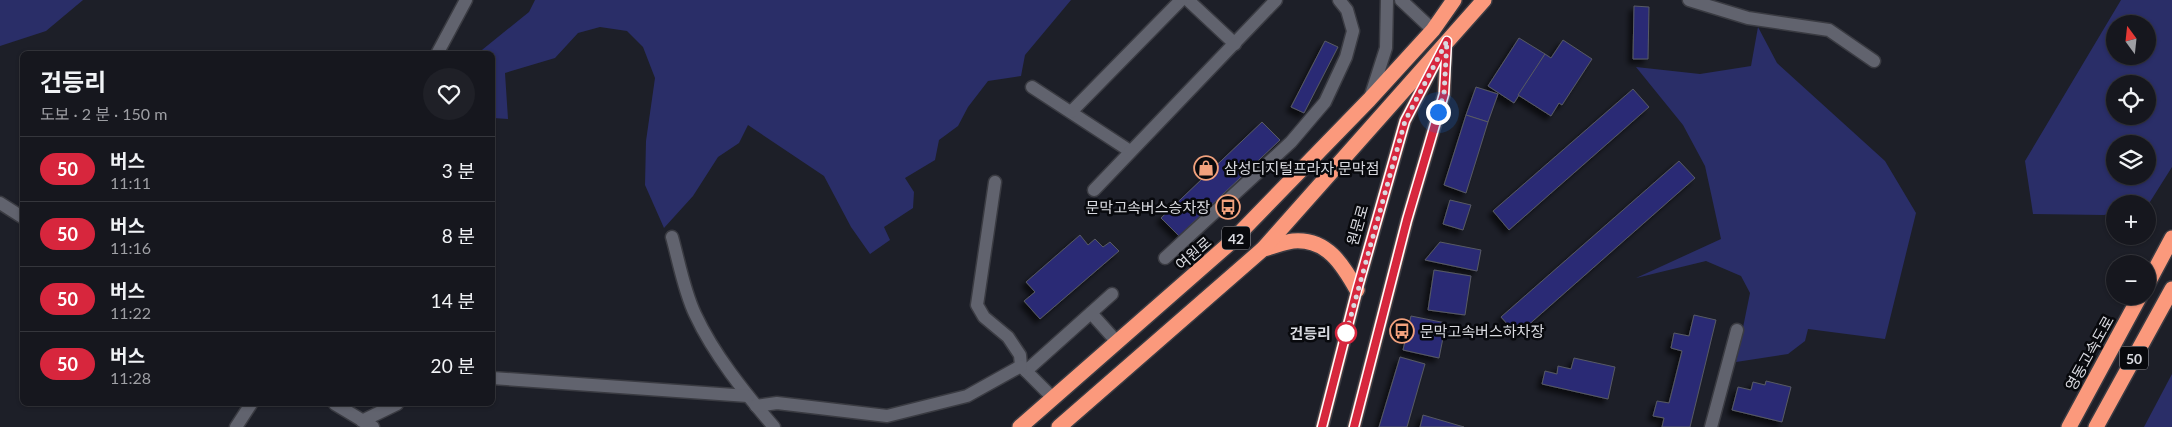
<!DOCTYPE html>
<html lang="ko">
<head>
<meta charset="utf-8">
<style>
	body { margin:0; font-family:Lato,"Noto Sans KR",sans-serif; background:#1f2027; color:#f1f3f6; height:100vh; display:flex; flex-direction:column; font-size:19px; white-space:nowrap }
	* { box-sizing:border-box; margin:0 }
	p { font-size:16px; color:#9e9fa4 }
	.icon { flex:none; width:28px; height:28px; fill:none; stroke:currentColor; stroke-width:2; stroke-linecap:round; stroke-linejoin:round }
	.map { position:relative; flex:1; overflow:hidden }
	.details { position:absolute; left:20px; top:51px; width:475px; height:355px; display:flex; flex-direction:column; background:#16171e; border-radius:8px; box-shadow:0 1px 4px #0004,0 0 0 1px #35363c }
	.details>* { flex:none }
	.badge { padding:0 10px; border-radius:16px; font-size:18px; line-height:32px }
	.needle { width:32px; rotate:345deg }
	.controls { position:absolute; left:2106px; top:15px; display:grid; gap:10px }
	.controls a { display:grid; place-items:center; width:50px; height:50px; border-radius:50%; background:#16171e; box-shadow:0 1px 4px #0004,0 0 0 1px #35363c; font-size:25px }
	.you { position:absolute; width:25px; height:25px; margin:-12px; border:4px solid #fff; border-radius:50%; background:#1a73e8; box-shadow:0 0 0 8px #1a73e833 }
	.map>.badge { position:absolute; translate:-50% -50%; box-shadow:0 0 0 2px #fff }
	.round { display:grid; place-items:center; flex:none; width:52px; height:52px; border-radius:26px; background:#1f2027 }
	.headline { display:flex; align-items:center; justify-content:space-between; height:85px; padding:0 20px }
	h1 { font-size:24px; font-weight:700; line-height:38px }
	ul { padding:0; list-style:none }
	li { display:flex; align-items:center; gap:15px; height:65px; padding:0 20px; border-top:1px solid #35363c }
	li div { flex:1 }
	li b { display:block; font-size:19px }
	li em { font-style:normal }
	li .badge { min-width:55px; font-weight:700; text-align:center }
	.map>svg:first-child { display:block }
</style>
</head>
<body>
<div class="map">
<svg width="2172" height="427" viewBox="0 0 2172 427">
	<defs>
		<filter id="shadow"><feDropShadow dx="-4.5" dy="4.5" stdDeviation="2.5" flood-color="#0009"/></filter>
	</defs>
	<rect width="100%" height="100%" fill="#1d1f28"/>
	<g fill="#2a2e68" fill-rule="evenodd">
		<path d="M0,0H83L46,31L0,46Z"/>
		<path d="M535,0H1071L1025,55L1021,76L988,81L968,107L958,126L939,140L935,160L905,178L914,192L913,208L884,227L890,240L870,254L851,227L824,176L748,125L739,143L718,157L693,196L664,228L645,185L646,141L655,78L643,47L627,31L600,27L578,33L555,58L505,73L508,119L493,118L492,54H477L529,12Z"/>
		<path d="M2121,0H2172V167L2148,205L2115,204V213L2104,215L2033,214L2025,161ZM2115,24H2148V56H2115ZM2115,84H2148V116H2115ZM2115,144H2148V176H2115Z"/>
		<path d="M1758,27L1777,63L1885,161L1916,213L1885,339L1808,329L1805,341L1788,354L1736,362L1750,293L1741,276L1706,261L1636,278L1721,239L1705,166L1683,125L1636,67L1700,74L1751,66Z"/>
		<path d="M2172,374V427H2144Z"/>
	</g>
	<g fill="#292b74" stroke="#585a64" filter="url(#shadow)">
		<path d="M1634,6L1649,7L1648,59H1633Z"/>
		<path d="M1519,38L1545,54L1514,103L1488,86Z"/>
		<path d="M1563,40L1592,59L1562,105L1559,103L1551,116L1518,95L1545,54L1551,58Z"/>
		<path d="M1325,41L1338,47L1304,113L1291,107Z"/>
		<path d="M1476,87L1498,94L1488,122L1466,115Z"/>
		<path d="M1633,89L1649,107L1509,230L1493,211Z"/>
		<path d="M1466,115L1488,122L1466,193L1444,185Z"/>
		<path d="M1262,122L1280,140L1179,236L1161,218Z"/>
		<path d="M1679,161L1695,178L1517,335L1501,317Z"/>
		<path d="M1450,200L1471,205L1463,230L1443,224Z"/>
		<path d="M1080,235L1088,245L1095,239L1103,247L1110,242L1119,251L1040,319L1024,301L1035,292L1026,282Z"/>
		<path d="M1440,242L1481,250L1477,271L1425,260Z"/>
		<path d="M1434,270L1471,276L1465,315L1428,310Z"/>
		<path d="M1694,315L1716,320L1690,427H1662L1664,418L1653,416L1657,401L1669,403L1682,351L1671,348L1674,333L1689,336Z"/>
		<path d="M1411,316L1446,323L1439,358L1403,350Z"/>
		<path d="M1400,357L1425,364L1407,427H1379Z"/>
		<path d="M1574,358L1615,367L1608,399L1542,384L1545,371L1557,374L1558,366L1571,369Z"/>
		<path d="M1766,381L1791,387L1782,422L1732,410L1738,387L1751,390L1753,382L1765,385Z"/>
		<path d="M1423,415L1464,427H1420Z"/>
	</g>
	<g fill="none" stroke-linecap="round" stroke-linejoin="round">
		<g stroke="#3a3b42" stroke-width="15">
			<g id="minor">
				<path d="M1188,0L1235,44"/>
				<path d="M1401,0L1433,30"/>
				<path d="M1689,0L1748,18L1829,30L1874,61"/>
				<path d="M437,54L466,0"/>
				<path d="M1032,87L1130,151"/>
				<path d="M1370,98L1386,48L1387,0"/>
				<path d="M1071,112L1181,0"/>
				<path d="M995,182L977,305L984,317L1008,337L1020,355L1021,366L1053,398"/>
				<path d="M1094,190L1276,0"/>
				<path d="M0,203L22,217"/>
				<path d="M672,237C679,262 684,291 695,314C714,355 745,393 774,427"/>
				<path d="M1165,258L1291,142L1325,102L1346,57L1353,31L1347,10L1339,0"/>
				<path d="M1091,313L1117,342"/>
				<path d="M1026,371L1112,294"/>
				<path d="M492,378L748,396"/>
				<path d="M335,404L373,427"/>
				<path d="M756,406L777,403L887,416L967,396L1021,366"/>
				<path d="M362,421L397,404"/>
				<path d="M236,427L251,404"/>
				<path d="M1711,427L1737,330"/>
			</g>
		</g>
		<g stroke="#3a3b42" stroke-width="15">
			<g id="major">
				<path d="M1322,427L1357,290L1405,121L1439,56"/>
				<path d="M1354,427L1407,220L1444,94L1446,46"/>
			</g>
		</g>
		<g stroke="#3a3b42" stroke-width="18">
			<g id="highway">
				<path d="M1263,249C1273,247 1284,242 1293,241C1327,238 1343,265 1357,290"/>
				<path d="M2148,283L2172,238"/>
				<path d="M1020,427L1230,243L1369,100L1433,30L1454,0"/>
				<path d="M1059,427L1263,249L1484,0"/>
				<path d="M2069,427L2140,296"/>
				<path d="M2096,427L2172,289"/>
			</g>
		</g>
		<use href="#minor" stroke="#61636e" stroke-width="12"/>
		<use href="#major" stroke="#bd8376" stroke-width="12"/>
		<use href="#highway" stroke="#fb997c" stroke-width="15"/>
	</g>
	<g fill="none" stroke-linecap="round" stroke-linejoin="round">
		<g stroke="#fff" stroke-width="11">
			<path id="line" d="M1322,427L1357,290L1405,121L1447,41L1444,94L1407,220L1354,427"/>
		</g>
		<use href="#line" stroke="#d7263d" stroke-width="8"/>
		<path stroke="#d9dae0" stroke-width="5" stroke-dasharray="0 9" d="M1346,333L1344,341L1405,121L1447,41L1444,94L1438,112"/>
	</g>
	<defs>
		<g id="shop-ring" transform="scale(1.25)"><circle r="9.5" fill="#08090d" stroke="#f1a17d" stroke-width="1.5"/><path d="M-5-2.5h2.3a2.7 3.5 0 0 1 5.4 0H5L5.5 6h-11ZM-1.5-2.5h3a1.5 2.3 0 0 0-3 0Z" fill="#f1a17d"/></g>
		<g id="bus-ring" transform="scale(1.25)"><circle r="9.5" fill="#08090d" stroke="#f1a17d" stroke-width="1.5"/><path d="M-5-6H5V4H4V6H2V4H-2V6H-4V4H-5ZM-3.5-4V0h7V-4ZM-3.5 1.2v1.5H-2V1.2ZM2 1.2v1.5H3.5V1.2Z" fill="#f1a17d"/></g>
	</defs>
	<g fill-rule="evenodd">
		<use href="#shop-ring" x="1206" y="168"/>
		<use href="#bus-ring" x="1228" y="207"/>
		<use href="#bus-ring" x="1402" y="331"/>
	</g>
	<circle fill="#fff" stroke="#d7263d" stroke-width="2.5" cx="1346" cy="333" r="10"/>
	<g text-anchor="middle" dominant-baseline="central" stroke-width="5" stroke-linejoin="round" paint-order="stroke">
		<g fill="#08090d" stroke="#9a9ba1" stroke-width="1">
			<rect x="1222" y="226.5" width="28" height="23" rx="4"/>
			<rect x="2120" y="346.5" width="28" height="23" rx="4"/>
		</g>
		<g font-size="14" font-weight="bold" fill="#d9dae0">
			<text x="1236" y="238">42</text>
			<text x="2134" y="358">50</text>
		</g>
		<g font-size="15" fill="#d9dae0" stroke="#08090d" text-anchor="start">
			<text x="1224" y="168">삼성디지털프라자 문막점</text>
			<text x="1210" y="207" text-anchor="end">문막고속버스승차장</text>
			<text x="1420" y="331">문막고속버스하차장</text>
		</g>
		<g font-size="15" fill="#d9dae0" stroke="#08090d">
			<text transform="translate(1357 225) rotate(-74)">원문로</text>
			<text transform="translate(1193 253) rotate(-41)">여원로</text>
			<text transform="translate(2089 353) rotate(-61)">영동고속도로</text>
		</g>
		<g font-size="15" font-weight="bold" fill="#d9dae0" stroke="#08090d" text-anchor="end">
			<text x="1331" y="333">건등리</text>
		</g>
	</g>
</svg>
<div class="controls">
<a><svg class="needle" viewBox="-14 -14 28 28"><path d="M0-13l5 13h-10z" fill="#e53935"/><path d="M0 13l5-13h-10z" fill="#9e9fa4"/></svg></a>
<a><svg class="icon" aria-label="locate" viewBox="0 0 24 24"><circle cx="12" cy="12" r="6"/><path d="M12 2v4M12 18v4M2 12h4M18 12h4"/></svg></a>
<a><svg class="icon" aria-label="layers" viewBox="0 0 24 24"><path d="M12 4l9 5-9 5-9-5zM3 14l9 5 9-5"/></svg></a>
<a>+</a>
<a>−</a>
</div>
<div class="you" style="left:1438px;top:112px"></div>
<section class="details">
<div class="headline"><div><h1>건등리</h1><p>도보 · 2 분 · 150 m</p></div><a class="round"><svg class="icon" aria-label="heart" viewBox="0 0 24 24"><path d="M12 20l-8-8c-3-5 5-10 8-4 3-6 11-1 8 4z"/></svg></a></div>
<ul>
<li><span class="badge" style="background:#d7263d;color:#fff">50</span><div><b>버스</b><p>11:11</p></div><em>3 분</em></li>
<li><span class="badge" style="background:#d7263d;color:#fff">50</span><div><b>버스</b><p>11:16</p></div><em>8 분</em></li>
<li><span class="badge" style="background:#d7263d;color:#fff">50</span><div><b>버스</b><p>11:22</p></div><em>14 분</em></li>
<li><span class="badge" style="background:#d7263d;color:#fff">50</span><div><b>버스</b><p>11:28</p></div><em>20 분</em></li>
</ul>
</section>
</div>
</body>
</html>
